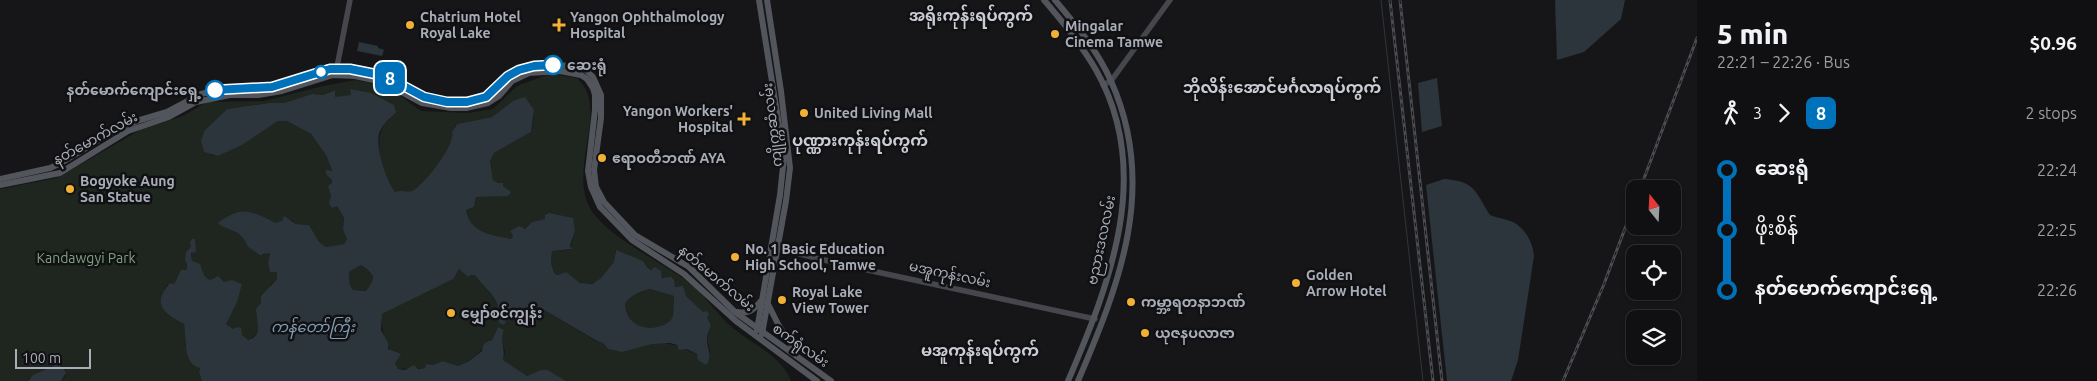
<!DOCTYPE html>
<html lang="en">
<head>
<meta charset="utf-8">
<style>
	body { margin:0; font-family:Ubuntu,"Noto Sans Myanmar",sans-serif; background:#19191b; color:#f1f3f6; height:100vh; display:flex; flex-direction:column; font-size:19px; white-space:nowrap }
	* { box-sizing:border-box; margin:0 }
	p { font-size:16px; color:#9c9d9f }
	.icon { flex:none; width:28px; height:28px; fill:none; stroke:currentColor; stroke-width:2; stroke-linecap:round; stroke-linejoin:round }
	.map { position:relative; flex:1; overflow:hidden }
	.panel { display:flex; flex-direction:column; background:#101012; width:400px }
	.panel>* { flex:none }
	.badge { padding:0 10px; border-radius:8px; font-size:18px; line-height:32px }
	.needle { width:32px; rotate:342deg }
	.buttons { position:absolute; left:1626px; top:180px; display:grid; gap:10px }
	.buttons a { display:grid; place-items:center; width:55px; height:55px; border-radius:10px; background:#101012; box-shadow:0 1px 4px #0004,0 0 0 1px #303032; font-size:25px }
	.scale { position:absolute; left:15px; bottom:12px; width:76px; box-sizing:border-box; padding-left:5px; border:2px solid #a8adb8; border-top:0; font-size:14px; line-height:18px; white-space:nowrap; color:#a8adb8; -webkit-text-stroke:4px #111113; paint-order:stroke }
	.map>.badge { position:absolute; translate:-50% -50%; box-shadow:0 0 0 2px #fff }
	.legs { display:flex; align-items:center; gap:8px; height:55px; padding:0 20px; font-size:16px }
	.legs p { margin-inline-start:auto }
	.overview { display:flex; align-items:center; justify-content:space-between; height:85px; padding:0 20px }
	h1 { font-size:28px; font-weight:800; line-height:38px }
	ul { padding:0 20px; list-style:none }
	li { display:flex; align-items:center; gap:18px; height:60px; font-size:19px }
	li i { display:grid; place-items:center; width:8px; height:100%; margin:0 6px; background:currentColor }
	li i::after { content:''; width:12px; height:12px; margin:-6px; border:4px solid; border-radius:50%; background:#101012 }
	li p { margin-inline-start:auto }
	li:first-child i { background:linear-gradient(#0000 50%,currentColor 0) }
	li:last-child i { background:linear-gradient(currentColor 50%,#0000 0) }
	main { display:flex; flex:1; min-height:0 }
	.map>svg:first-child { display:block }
</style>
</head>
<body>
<main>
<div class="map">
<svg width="1697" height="381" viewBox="0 0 1697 381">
	<rect width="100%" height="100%" fill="#161618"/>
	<g fill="#1e261f">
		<path d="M549,74L577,78C610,108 569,166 589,206C603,235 661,261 688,282C705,294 716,314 733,328C752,344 782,356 791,381H566L548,370L527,376L503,360L505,352L498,327L492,340L486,342C480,355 470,360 458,366L443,361L425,368L398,369L395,363L397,359C385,346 381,332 382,314L452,279L459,269L470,275H475C488,294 501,297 500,323L504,325L510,315L516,309L539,307L598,342L603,343L608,349C623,352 624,352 638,346C663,336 688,349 709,361L710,351L707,339L711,325C703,310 687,297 674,285C664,276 650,273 643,261L615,251C615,255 615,260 614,263C610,272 597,284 587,284C583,284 559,275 554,273L551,263L552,251L570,250L575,231L565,216L532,222L525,229L511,231L513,236L511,239C492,235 470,233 466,210L474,207L476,197L500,196L511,192L493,180L490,161L494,153L531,132L534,115L513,101L492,117L457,124C451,129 454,139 450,147C445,158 425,183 414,190C409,194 401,191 395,192C382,175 369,132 391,118L350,90L351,95L335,98L334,90L323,95L312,94L284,103H269L227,109L205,130L211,155L218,156L242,145L278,121H287L311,134L326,155L332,172H329L337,206L344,218L343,230L347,239L344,244L326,247L319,243L309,225L296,224L292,220L276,223L247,212L232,214L219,223L221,226L238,233L244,238L248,247L261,256L268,252L270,253L268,263L270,272H277V279L271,284L256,315C261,325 259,337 247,340L226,324L228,319L224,282L214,277L210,281L192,262L191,247L185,271L176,279L174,285H167C156,309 163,313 184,324L186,335L185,345L200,368L199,373L202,381H61L66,375L52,366L28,379V381H0V189L57,178L140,130L183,116L207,102L264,101L323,86L356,80L388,87L421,111L468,113L493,109L517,86Z"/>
		<path d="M361,265L367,269L373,276L372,282L366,291L353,290L350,285L349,272Z"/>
		<path d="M650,289L674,296L673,316L670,321C653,334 626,328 625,304C629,296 641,291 650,289Z"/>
	</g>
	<g fill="#2c353c" fill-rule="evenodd">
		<path d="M1555,0H1625L1621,19L1584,52L1557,60Z"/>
		<path d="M359,42L378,46V48L384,50L382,56L357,51Z"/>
		<path d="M1437,78L1442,126L1422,132L1418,83Z"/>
		<path d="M350,89L371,93L394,105L396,112C390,119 384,122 380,131C374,145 386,180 395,192C402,189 408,194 414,190C425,183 456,145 452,132L457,124L492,117L513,101L525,97L534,110L531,132L494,153L490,161L493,180L498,183H503V186L511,192L510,194L507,196L476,197L474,207L466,210C470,233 492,235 511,239L513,236L510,231L519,226L525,229L532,222L545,219V215L549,213L573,218L575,231L570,246L572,249L552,251L551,263L554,273L558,275L566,272L580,283L592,284L601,278L614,262L616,250L643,261L647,267L651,270L655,267L661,271L662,278L671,277L674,280L675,287L683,286L686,296L703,312L707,311L709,314L707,318L711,325C710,329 708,333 707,337C706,348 714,356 706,365L698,360L697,354L687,349L679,350L677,345L670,343L652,344L622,352L608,349L603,343L599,342L539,307L516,309L510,315L504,325L499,323C502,298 488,293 475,275H470L468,277L459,269L453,279L382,314L381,330L388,343V349L401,354L395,363L398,369L405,370L414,365L418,369L425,368L426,364L433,365L443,361L458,366L469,361L482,351C483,343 485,342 492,340L498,327L504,330C499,340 506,349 503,360L527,376L541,370H548L566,381H202L199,373L200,368C182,363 187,339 184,324C164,314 151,305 170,283L174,284L181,270H186L187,264L185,260L186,252L191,247L190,242L192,239H195L196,252L191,253L192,261L200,264C202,271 204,277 210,280L218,276L224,282L232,280L242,284L237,302L226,324L233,329L237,327L241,328L242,335L248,340C264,336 256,320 256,309L261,303V296L277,279V272H270L268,263L270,253L263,254L261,256L248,247L244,239L238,233L221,226L218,223C243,204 252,212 276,223L282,221L284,216L296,224L309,225L319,242L326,247L344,244L347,239L343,230L344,218L337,206L332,208L329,203L331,196L328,186L332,183L331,179L326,174V170L332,171L326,155L311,134L287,121H278L242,145L218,156L204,152L201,141L205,130L227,109L269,103H284L312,94L323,95L335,90V97L351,95ZM361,265L367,269L373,276L372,282L366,291L353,290L350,285L349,272ZM650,289L674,296L673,316L670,321C653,334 626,328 625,304C629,296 641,291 650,289Z"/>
		<path d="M1444,179C1475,181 1475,191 1490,215C1497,218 1506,219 1513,222C1526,229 1533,243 1534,256L1518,360L1511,381H1447L1426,185Z"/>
		<path d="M56,365L62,367L66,373L61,381H28L33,375Z"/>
	</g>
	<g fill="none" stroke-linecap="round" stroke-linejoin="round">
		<path stroke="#2c353c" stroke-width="1" d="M1381,0L1423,381"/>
		<g stroke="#45474d" stroke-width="5.5">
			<path d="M336,72L350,0"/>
			<path d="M1103,85L1111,81L1170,0"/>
			<path d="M775,248L849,266L1095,319"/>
		</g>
		<g stroke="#53555c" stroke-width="6">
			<path d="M1044,0C1063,22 1081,44 1096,70C1154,172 1110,283 1068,381"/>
			<path d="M1055,0C1076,25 1098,51 1111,81C1158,186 1120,283 1078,381"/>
			<path d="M0,179L50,168L61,163L114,131L140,120L167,112L201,94L221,89L272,87L330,69H349L385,76L424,97L447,102H467L486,97L508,76L527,67L539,65L576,66L586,70L593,77L601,95V118L594,170L596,187L604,202L635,235L689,267L735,312L831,381"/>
			<path d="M0,185L60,173L128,131L169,117L196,102L230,95H258L282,91L333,75L355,76L383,82L422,103L451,108H466L488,103L499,96L512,81L529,73L560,71L581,75L587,79L593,88L595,95V110L588,171L591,187L600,207L632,240L684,274L736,321L817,381"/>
			<path d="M767,302L778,324L796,353"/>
			<path d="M737,312C748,314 753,311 760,302"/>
			<path d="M757,330L780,195L784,157L759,0"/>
			<path d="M762,334L786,201L790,168L781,91L767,0"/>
		</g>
		<g stroke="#4a4c52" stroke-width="3">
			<g id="rail">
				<path d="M1390,0L1433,381"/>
				<path d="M1400,0L1442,381"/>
				<path d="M1640,189L1697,38"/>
				<path d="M1563,381L1604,284L1635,202"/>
			</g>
		</g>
		<use href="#rail" stroke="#111113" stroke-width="1" stroke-dasharray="4" stroke-linecap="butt"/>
	</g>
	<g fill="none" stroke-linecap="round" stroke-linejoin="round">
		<g stroke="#fff" stroke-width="11">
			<path id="line-1" d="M215,90L272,87L330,69H350L385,76L424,97L447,102H467L486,97L508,76L519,70L534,66L553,65"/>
		</g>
		<use href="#line-1" stroke="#0072bc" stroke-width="8"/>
	</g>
	<g fill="#f2b134" stroke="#111113" stroke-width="2">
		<circle cx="410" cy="25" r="5"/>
		<path d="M556.5 17.5h5v5h5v5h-5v5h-5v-5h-5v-5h5z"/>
		<circle cx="1055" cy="34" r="5"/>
		<circle cx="804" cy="113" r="5"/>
		<path d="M741.5 111.5h5v5h5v5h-5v5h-5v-5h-5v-5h5z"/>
		<circle cx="602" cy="158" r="5"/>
		<circle cx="70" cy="189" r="5"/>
		<circle cx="735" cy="257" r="5"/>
		<circle cx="1296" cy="283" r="5"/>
		<circle cx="782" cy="300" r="5"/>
		<circle cx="1131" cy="302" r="5"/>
		<circle cx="451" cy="313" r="5"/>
		<circle cx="1145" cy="333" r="5"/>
	</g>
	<g fill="#fff" stroke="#0072bc" stroke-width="2.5">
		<circle cx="553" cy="65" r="9"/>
		<circle cx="321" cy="72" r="6"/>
		<circle cx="215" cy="90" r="9"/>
	</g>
	<g text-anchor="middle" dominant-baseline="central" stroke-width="5" stroke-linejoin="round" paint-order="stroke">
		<g font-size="14" font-weight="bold" fill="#a8adb8" stroke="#111113" text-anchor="start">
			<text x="420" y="17">Chatrium Hotel<tspan x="420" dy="16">Royal Lake</tspan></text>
			<text x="570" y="17">Yangon Ophthalmology<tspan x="570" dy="16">Hospital</tspan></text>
			<text x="1065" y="26">Mingalar<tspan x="1065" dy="16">Cinema Tamwe</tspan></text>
			<text x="733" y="111" text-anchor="end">Yangon Workers'<tspan x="733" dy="16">Hospital</tspan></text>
			<text x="814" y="113">United Living Mall</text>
			<text x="612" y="158">ဧရာဝတီဘဏ် AYA</text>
			<text x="80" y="181">Bogyoke Aung<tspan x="80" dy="16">San Statue</tspan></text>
			<text x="745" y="249">No. 1 Basic Education<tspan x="745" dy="16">High School, Tamwe</tspan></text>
			<text x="1306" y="275">Golden<tspan x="1306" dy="16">Arrow Hotel</tspan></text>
			<text x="792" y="292">Royal Lake<tspan x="792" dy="16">View Tower</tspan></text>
			<text x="1141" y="302">ကမ္ဘာ့ရတနာဘဏ်</text>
			<text x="461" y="313">မျှော်စင်ကျွန်း</text>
			<text x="1155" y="333">ယုဇနပလာဇာ</text>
		</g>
		<g font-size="14" font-weight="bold" fill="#a8adb8" stroke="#111113" text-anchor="start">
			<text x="567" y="65">ဆေးရုံ</text>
			<text x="201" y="90" text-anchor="end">နတ်မောက်ကျောင်းရှေ့</text>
		</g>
		<g font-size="14" fill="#a8adb8" stroke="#111113">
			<text transform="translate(772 125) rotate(-97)">ကျိုက္ကဆံလမ်း</text>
			<text transform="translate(95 138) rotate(-29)">နတ်မောက်လမ်း</text>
			<text transform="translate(1101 240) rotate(-78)">ဗညားဒလလမ်း</text>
			<text transform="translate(950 274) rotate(12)">မအူကုန်းလမ်း</text>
			<text transform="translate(717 278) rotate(40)">နတ်မောက်လမ်း</text>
			<text transform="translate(801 345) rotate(35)">စက်ရုံလမ်း</text>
		</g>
		<g font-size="14" fill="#7fa381" stroke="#111113">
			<text x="86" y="258">Kandawgyi Park</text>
		</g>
		<g font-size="15" font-style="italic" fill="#7f9bb3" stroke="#111113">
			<text x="313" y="326">ကန်တော်ကြီး</text>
		</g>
		<g font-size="16" font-weight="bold" fill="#c9ccd4" stroke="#111113">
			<text x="971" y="15">အရိုးကုန်းရပ်ကွက်</text>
			<text x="1282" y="87">ဘိုလိန်းအောင်မင်္ဂလာရပ်ကွက်</text>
			<text x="860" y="140">ပုဏ္ဏားကုန်းရပ်ကွက်</text>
			<text x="980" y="350">မအူကုန်းရပ်ကွက်</text>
		</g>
	</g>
</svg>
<div class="buttons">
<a><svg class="needle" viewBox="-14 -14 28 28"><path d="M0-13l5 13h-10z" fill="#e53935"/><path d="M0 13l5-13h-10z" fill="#9c9d9f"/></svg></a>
<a><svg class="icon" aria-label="locate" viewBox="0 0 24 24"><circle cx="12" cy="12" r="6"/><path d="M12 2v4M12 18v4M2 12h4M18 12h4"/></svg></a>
<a><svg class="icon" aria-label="layers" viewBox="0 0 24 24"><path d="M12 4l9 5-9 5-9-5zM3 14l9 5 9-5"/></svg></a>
</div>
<div class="scale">100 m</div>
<b class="badge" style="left:390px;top:78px;background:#0072bc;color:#fff">8</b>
</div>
<section class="panel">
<div class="overview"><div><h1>5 min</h1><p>22:21 – 22:26 · Bus</p></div><b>$0.96</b></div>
<div class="legs"><svg class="icon" aria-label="walk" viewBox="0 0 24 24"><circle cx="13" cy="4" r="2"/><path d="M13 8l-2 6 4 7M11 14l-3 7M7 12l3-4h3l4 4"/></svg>3<svg class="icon" aria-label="forward" viewBox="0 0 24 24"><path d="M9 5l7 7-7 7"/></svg><b class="badge" style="background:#0072bc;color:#fff">8</b><p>2 stops</p></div>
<ul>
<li><i style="color:#0072bc"></i><b>ဆေးရုံ</b><p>22:24</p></li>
<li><i style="color:#0072bc"></i><span>ဖိုးစိန်</span><p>22:25</p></li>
<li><i style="color:#0072bc"></i><b>နတ်မောက်ကျောင်းရှေ့</b><p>22:26</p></li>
</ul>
</section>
</main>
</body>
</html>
